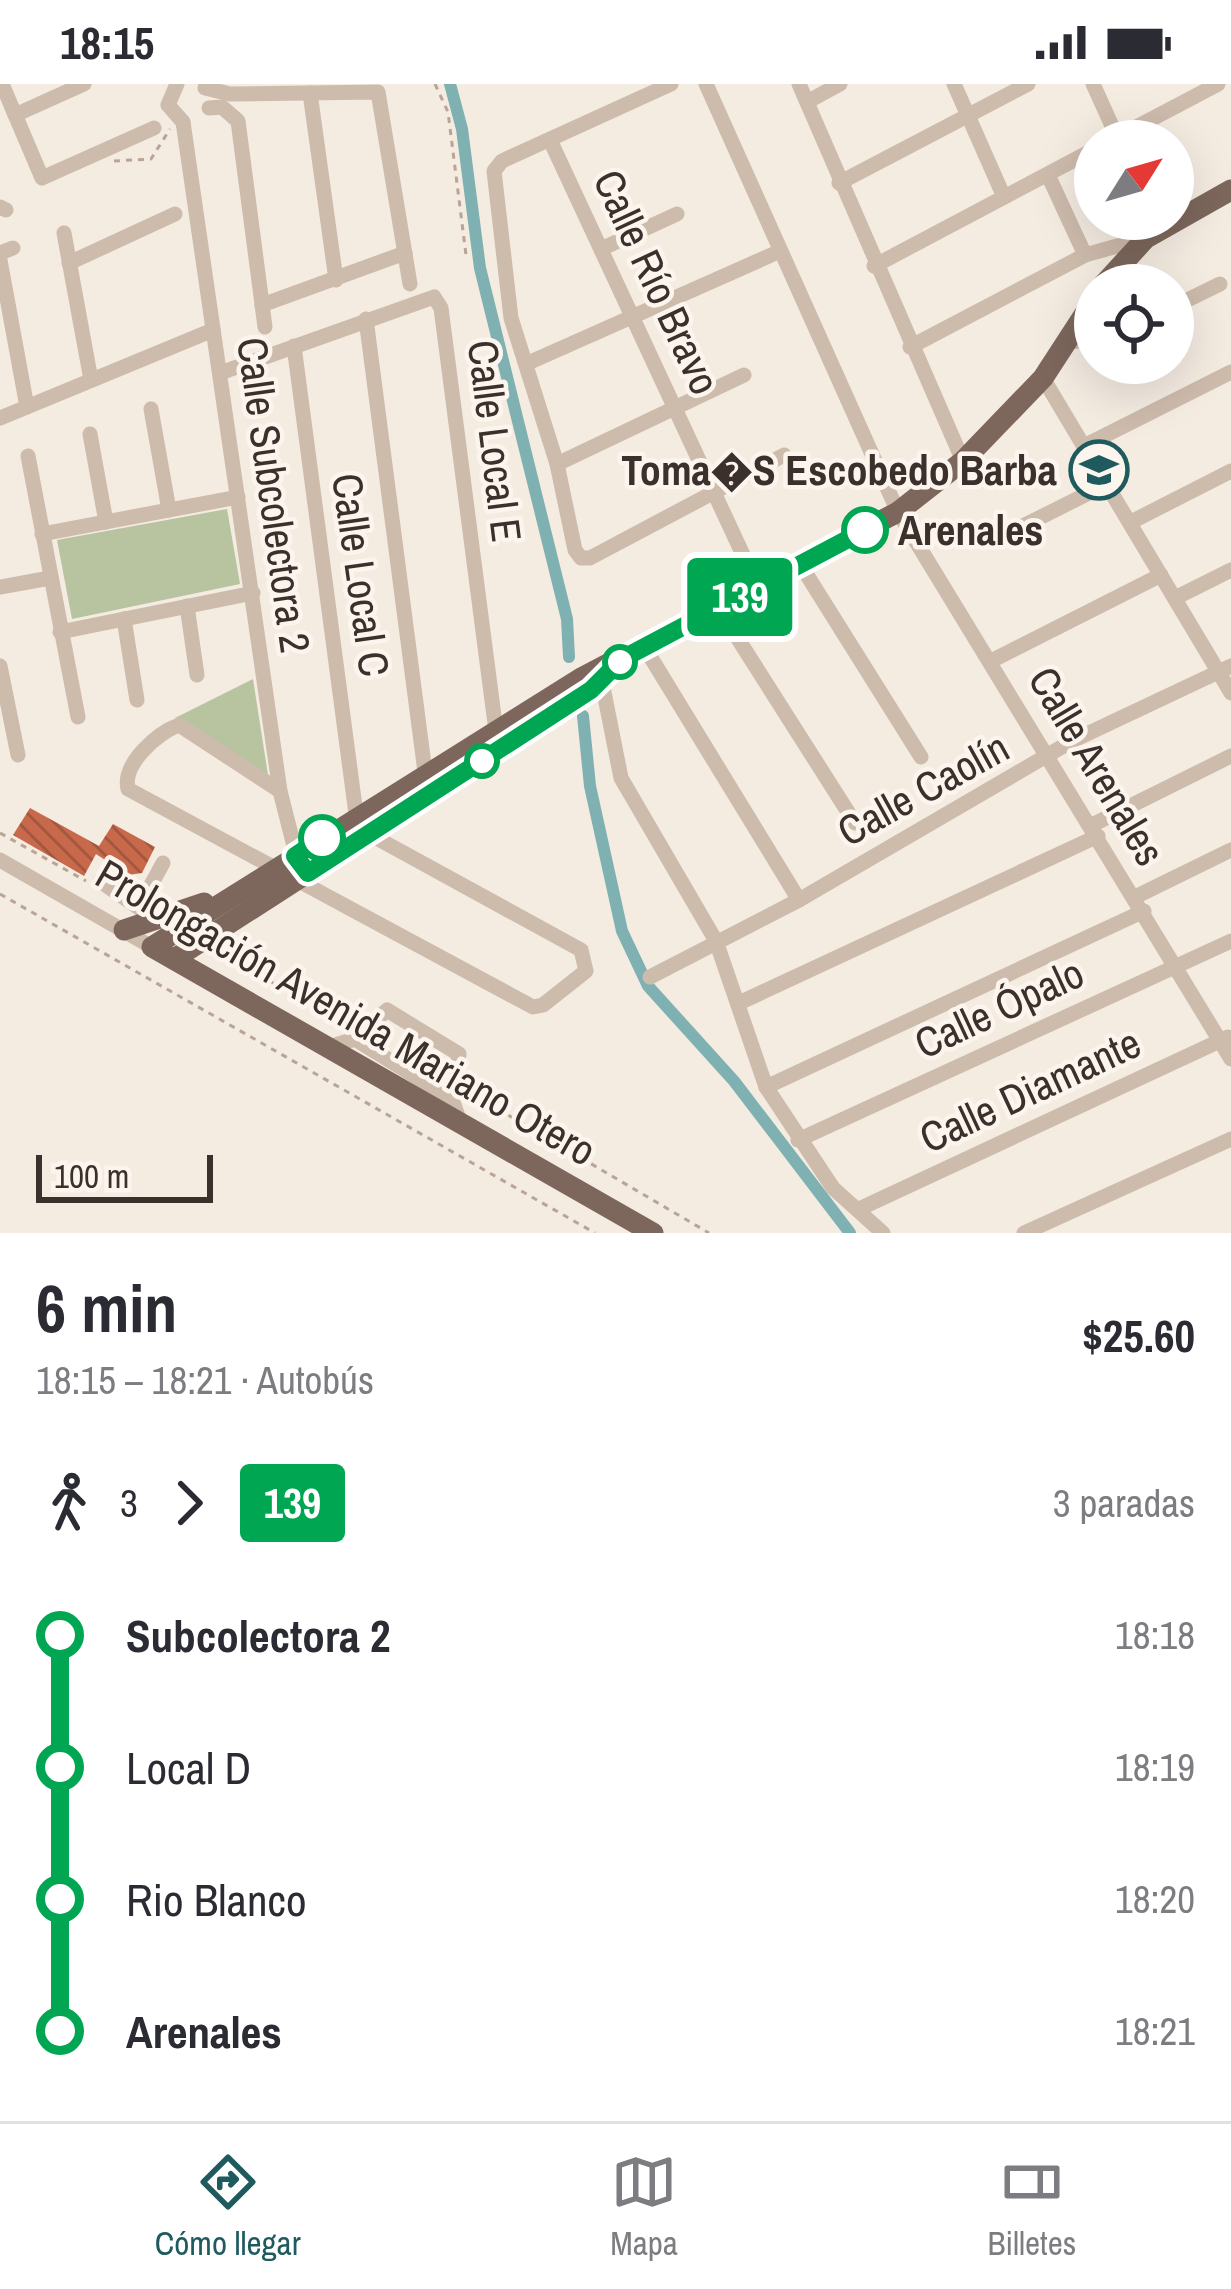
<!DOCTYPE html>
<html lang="es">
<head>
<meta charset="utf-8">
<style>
	body { margin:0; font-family:"Archivo Narrow",sans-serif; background:#f2f2f3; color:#2b2b33; height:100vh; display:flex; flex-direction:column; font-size:45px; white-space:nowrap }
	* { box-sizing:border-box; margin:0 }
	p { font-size:39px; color:#7c7c81 }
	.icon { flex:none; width:66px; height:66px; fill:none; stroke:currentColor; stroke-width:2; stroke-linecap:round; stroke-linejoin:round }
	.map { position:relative; height:1149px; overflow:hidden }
	.drawer { display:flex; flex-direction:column; background:#fff; flex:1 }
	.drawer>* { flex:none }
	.badge { padding:0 24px; border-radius:9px; font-size:42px; line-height:78px }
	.needle { width:78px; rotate:53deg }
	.fabs { position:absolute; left:1074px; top:36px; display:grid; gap:24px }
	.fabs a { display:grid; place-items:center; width:120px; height:120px; border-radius:50%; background:#fff; box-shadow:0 12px 48px #0002; font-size:60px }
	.scale { position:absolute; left:36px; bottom:30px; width:177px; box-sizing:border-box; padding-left:12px; border:6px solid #3b302b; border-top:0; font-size:33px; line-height:42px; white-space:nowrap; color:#3b302b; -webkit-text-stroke:9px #fbf5ee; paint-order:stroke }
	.map>.badge { position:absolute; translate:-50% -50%; box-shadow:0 0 0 6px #fff }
	.legs { display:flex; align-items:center; gap:18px; height:132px; padding:0 36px; font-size:39px }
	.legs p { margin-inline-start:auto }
	.headline { display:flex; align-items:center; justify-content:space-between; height:204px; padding:0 36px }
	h1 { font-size:66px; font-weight:700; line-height:90px }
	ul { padding:0 36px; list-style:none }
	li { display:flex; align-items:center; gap:42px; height:132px; font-size:45px }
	li i { display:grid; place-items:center; width:18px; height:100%; margin:0 15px; background:currentColor }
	li i::after { content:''; width:30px; height:30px; margin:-15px; border:9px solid; border-radius:50%; background:#fff }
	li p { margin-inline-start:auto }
	li:first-child i { background:linear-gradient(#0000 50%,currentColor 0) }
	li:last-child i { background:linear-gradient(currentColor 50%,#0000 0) }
	.status { display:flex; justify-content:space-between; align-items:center; height:84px; padding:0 60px; background:#fff; direction:ltr }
	.status svg { height:33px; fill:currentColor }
	.tab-bar { display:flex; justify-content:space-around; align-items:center; height:168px; border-top:3px solid #e1e1e2; background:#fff; font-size:33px; color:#7c7c81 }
	.tab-bar a { display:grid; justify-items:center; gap:6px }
	.tab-bar .active { color:#1f5a5e }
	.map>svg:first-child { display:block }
</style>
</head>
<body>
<div class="status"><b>18:15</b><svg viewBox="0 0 49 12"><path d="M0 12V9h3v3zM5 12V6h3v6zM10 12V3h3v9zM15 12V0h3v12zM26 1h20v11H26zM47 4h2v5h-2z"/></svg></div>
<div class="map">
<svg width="1231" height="1149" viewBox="0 0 1231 1149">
	<defs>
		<pattern id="building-back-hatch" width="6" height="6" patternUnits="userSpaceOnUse" patternTransform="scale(3)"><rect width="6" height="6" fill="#c8694b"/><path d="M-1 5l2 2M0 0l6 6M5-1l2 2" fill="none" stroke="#a4573f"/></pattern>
	</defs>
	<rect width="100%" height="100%" fill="#f4ebe1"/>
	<g fill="#b8c4a0">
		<path d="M227,425L240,500L72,535L57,456Z"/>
		<path d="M253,595L268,691L175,634Z"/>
	</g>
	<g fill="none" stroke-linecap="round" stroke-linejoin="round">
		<g stroke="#7fb0b2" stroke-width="12">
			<path d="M450,0L462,45L480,184L567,535L569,573"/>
			<path d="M583,632L590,702L622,847L648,902L734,997L850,1149"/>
		</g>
	</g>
	<path fill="url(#building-back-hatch)" d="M30,724L99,762L113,740L155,763L142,789L128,791L96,770L84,792L13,751Z"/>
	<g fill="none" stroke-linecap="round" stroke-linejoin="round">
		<g stroke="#b9a596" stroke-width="3" stroke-dasharray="6 6" stroke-linecap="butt">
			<path d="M435,0L448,28L466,171"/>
			<path d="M114,77L151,75L170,45"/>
			<path d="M0,749L86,797"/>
			<path d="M0,810L595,1149"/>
			<path d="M215,868L350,940"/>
			<path d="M467,1007L709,1149"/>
		</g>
		<g stroke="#cdbbac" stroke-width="15">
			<path d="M2,0L42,94L154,44"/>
			<path d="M177,0L168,21L183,38"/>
			<path d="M671,0L502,77L494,87L511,234L557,380L575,466L581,474H590L784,371"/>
			<path d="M706,0L898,428L1231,975"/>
			<path d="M799,0L963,377"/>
			<path d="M954,0L1004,113"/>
			<path d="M1093,0L1117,53"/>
			<path d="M205,4L230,10L378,8L410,200"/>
			<path d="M310,9L336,196"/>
			<path d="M807,18L840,0"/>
			<path d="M209,24L222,23L238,37L265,243"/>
			<path d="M15,31L84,0"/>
			<path d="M183,38L280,707L298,778"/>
			<path d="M550,56L758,503"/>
			<path d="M1110,57L1218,0"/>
			<path d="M1048,91L1085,171"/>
			<path d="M839,99L1028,0"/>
			<path d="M0,123L6,126"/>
			<path d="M64,149L91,296"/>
			<path d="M601,165L677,130"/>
			<path d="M0,169L13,164"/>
			<path d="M0,176L27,323"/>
			<path d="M69,179L175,130"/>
			<path d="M874,182L1095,65"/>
			<path d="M262,221L405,169"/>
			<path d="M1173,223L1220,200"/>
			<path d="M366,235L425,688"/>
			<path d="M1067,258L1095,256"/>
			<path d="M294,262L356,730"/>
			<path d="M910,263L1085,171L1146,154"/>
			<path d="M528,279L778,168"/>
			<path d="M220,289L434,213L441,224L497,655"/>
			<path d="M1043,294L1231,609"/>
			<path d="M151,325L169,426"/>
			<path d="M0,334L213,246"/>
			<path d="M90,350L106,438"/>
			<path d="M1084,362L1231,288"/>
			<path d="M28,372L78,633"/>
			<path d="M557,380L744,291"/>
			<path d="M1131,438L1231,387"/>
			<path d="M42,450L238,413"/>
			<path d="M999,454L1107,400"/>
			<path d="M800,480L921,673"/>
			<path d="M0,503L50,494"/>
			<path d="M1175,514L1231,486"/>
			<path d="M187,522L197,591"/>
			<path d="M719,525L855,739"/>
			<path d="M124,535L137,616"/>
			<path d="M60,548L253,509"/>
			<path d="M645,564L799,816"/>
			<path d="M991,577L1161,491"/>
			<path d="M0,582L18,671"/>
			<path d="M601,593L621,694L716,857L766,1003L833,1104L883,1149"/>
			<path d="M280,707L179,641C157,649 122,680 128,705L533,923L543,921L586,887L581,866L371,751"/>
			<path d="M1092,741L1231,672"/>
			<path d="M0,776L152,863"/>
			<path d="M100,797L155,835"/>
			<path d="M1135,813L1231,766"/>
			<path d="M139,823L163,779"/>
			<path d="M650,893L799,816L1072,657L1231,582"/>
			<path d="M739,919L1098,752"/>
			<path d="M355,955L452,1015"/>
			<path d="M329,963L355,955L387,926L459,970L452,1015L460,1038"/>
			<path d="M766,1003L1144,827"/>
			<path d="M798,1056L1231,857"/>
			<path d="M859,1125L1228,953"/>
			<path d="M1024,1149L1231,1055"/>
		</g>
		<g stroke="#7d675c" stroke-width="21">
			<path d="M1103,201L1146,154L1231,106"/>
			<path d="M124,846L204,819"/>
			<path d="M174,875L591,606L614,585"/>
			<path d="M653,1149L152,863L583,593L898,428L963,377L1043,294L1095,214"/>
		</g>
	</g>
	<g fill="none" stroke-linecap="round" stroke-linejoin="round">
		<g stroke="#fff" stroke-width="27">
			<path id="line-1" d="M322,754L295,772L308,789L591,606L622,575L865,446"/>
		</g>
		<use href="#line-1" stroke="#00a651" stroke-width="18"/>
	</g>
	<defs>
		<g id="school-ring" transform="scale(3)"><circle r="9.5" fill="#fbf5ee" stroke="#1f5a5e" stroke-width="1.5"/><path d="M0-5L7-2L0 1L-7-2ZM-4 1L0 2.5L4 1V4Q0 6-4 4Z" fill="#1f5a5e"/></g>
	</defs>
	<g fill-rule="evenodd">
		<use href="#school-ring" x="1099" y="386"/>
	</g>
	<g fill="#fff" stroke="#00a651" stroke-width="6">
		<circle cx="865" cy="446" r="21"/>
		<circle cx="620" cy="578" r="15"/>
		<circle cx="482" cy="677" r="15"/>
		<circle cx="322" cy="754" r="21"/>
	</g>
	<g text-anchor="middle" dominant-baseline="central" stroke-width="9" stroke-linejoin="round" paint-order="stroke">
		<g font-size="42" fill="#3b302b" stroke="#fbf5ee">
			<text transform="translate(657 198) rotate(65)">Calle Río Bravo</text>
			<text transform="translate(495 357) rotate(83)">Calle Local E</text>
			<text transform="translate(274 411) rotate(82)">Calle Subcolectora 2</text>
			<text transform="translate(361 491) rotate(82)">Calle Local C</text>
			<text transform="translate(1097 682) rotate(59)">Calle Arenales</text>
			<text transform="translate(923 705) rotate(-29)">Calle Caolín</text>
			<text transform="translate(999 924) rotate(-25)">Calle Ópalo</text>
			<text transform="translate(346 928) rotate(30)">Prolongación Avenida Mariano Otero</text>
			<text transform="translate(1030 1006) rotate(-25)">Calle Diamante</text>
		</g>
		<g font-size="42" font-weight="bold" fill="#3b302b" stroke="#fbf5ee" text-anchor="end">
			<text x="1057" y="386">Toma�S Escobedo Barba</text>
		</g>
		<g font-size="42" font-weight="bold" fill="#3b302b" stroke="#fbf5ee" text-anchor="start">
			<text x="898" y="446">Arenales</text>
		</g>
	</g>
</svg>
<div class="fabs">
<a><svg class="needle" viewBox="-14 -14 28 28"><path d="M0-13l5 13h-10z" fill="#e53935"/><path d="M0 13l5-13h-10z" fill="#7c7c81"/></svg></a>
<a><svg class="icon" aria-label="locate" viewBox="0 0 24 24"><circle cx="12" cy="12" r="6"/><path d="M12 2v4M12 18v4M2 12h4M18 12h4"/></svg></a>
</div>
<div class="scale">100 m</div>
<b class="badge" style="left:740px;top:513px;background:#00a651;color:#fff">139</b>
</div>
<section class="drawer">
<div class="headline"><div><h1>6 min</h1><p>18:15 – 18:21 · Autobús</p></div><b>$25.60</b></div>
<div class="legs"><svg class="icon" aria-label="walk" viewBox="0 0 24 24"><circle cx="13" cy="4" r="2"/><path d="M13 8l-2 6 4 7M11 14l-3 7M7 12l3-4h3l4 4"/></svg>3<svg class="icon" aria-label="forward" viewBox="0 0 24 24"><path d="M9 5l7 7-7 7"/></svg><b class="badge" style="background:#00a651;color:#fff">139</b><p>3 paradas</p></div>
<ul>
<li><i style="color:#00a651"></i><b>Subcolectora 2</b><p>18:18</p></li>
<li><i style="color:#00a651"></i><span>Local D</span><p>18:19</p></li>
<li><i style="color:#00a651"></i><span>Rio Blanco</span><p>18:20</p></li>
<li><i style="color:#00a651"></i><b>Arenales</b><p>18:21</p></li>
</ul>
</section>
<nav class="tab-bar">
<a class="active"><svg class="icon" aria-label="directions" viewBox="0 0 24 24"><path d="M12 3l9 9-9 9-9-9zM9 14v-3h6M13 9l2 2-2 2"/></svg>Cómo llegar</a>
<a><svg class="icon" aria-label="map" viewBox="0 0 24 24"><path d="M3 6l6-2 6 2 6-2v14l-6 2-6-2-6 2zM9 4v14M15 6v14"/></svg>Mapa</a>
<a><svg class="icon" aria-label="tickets" viewBox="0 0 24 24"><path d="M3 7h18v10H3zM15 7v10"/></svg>Billetes</a>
</nav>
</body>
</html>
